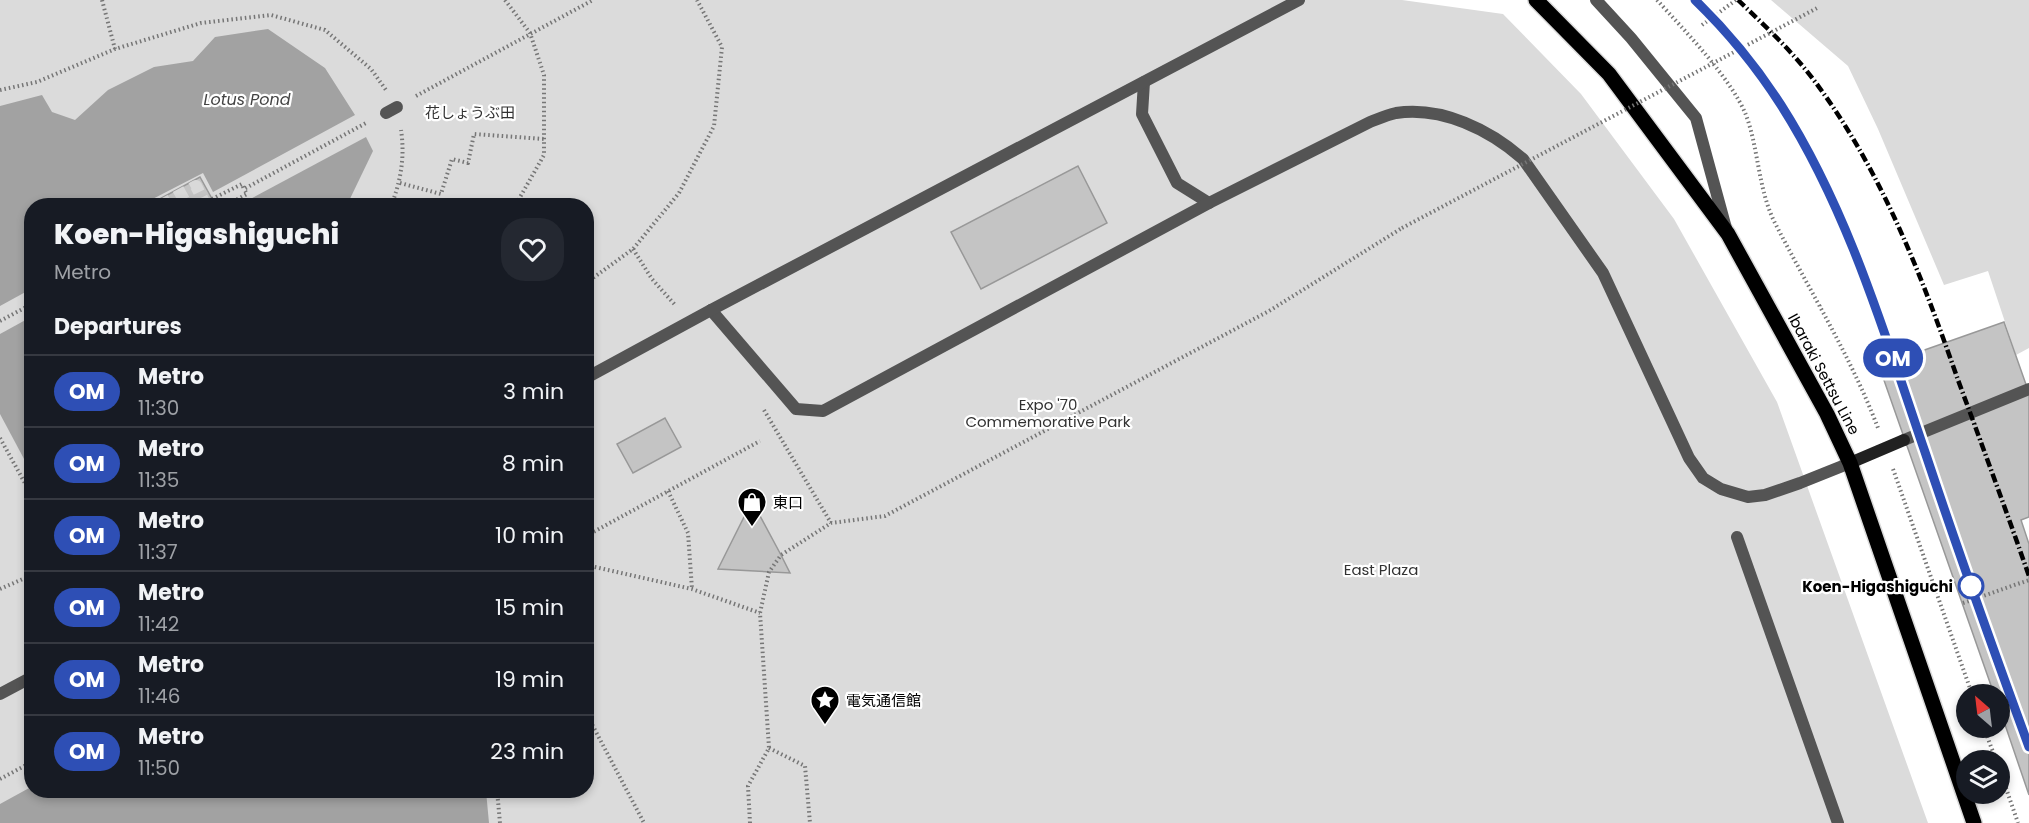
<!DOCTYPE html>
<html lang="en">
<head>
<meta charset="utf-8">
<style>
	body { margin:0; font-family:Poppins,"Noto Sans JP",sans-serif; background:#242831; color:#f1f3f6; height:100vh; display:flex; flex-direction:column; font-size:22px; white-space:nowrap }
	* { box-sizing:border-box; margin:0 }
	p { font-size:20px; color:#9ea1a6 }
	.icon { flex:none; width:33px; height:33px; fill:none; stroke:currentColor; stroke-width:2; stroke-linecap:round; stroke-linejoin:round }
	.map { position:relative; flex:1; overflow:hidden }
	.details { position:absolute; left:24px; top:198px; width:570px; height:600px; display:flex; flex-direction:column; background:#171b24; border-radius:24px; box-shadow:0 3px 9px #0003 }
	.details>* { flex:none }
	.badge { padding:0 12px; border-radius:20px; font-size:21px; line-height:39px }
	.needle { width:39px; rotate:332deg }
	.buttons { position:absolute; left:1956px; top:684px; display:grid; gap:12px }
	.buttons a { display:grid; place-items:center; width:54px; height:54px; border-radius:50%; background:#171b24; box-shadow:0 3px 9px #0003; font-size:30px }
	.map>.badge { position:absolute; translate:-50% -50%; box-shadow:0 0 0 3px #fff }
	h2 { padding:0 30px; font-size:22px; line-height:54px }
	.round { display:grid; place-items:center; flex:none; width:63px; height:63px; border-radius:24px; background:#242831 }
	.head { display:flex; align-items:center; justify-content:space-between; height:102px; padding:0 30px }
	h1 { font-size:28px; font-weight:800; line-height:45px }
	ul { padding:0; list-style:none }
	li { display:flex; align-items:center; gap:18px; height:72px; padding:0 30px; border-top:2px solid #363941 }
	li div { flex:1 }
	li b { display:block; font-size:22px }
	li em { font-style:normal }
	li .badge { min-width:66px; font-weight:700; text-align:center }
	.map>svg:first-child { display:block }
</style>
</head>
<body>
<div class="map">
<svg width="2029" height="823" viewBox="0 0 2029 823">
	<rect width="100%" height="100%" fill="#fff"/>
	<g fill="#dbdbdb" fill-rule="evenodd">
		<path d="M0,0H1402L1503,14L1581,94L1674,219L1777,402L1928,823H0ZM32,206H586V790H32Z"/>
		<path d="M1771,0H2029V348L2016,355L1988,271L1944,285L1878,129L1848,66Z"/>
	</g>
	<g fill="#a2a2a2">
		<path d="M268,29L325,68L355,115L213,192L203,173L141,205L32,206L31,289L0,306V106L42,95L52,112L75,120L108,90L154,67L193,61L215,37Z"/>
		<path d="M366,137L373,151L347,205H239Z"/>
		<path d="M31,317V472L0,414V334Z"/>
		<path d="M31,787L32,790L486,791L489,823H0V804Z"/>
	</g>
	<g fill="#c4c4c4" stroke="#989898" stroke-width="1.5">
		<path d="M1078,166L1107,223L981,289L951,232Z"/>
		<path d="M200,177L216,206H147Z"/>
		<path d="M2004,322L2029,393V517L2021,520L2029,544V795L2000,710V694H1994L1879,366Z"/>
		<path d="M665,418L681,447L633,473L617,444Z"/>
		<path d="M752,501L781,555L790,573L718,569Z"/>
	</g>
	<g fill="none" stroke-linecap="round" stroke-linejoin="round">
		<path stroke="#d9d9d9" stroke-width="12" stroke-dasharray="12 6" stroke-linecap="butt" d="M160,206L196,186L206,206"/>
		<g stroke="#dbdbdb" stroke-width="18">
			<path id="primary" d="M1536,0L1609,74L1728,234L1827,414L1850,463L1974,823"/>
		</g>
		<g stroke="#767676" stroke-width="4" stroke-dasharray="1.5 3" stroke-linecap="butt">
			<path d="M102,0L115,49"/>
			<path d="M505,0L530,33L544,75V155L515,206"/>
			<path d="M1657,0C1684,30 1731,78 1746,115C1759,150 1758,191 1776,225C1811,293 1851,357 1878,428"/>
			<path d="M1702,25L1736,0"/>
			<path d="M0,90L37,82L115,49L201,23L271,15L325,30L371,69L386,90"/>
			<path d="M416,96L593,0"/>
			<path d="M400,183L441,194L452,159L468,163L474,134L544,139"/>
			<path d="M212,199L242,184L244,189L366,123"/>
			<path d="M225,206L247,194L244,189"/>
			<path d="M391,206C401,181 405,156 401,130"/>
			<path d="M633,249L652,279L676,306"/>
			<path d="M586,283L633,249L679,193L714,126L722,47L697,0"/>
			<path d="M0,321L32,304"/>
			<path d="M764,410L831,523"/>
			<path d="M0,438L32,496"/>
			<path d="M1893,469L1972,694"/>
			<path d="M668,491L688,533L692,589"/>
			<path d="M586,536L760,441"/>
			<path d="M586,565L692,589L760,613"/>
			<path d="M0,589L32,575"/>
			<path d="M1963,603L2029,580"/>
			<path d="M586,713L644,823"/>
			<path d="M1984,728L1996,760"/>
			<path d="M769,748L805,766L810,823"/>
			<path d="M2000,771L2018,823"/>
			<path d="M0,779L32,762"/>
			<path d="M497,790L500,823"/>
			<path d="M750,823L748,786L769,748L760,613L769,572L781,555L831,523L885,516L1269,311L1402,228"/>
		</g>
		<g stroke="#545454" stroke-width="12">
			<path d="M1596,0L1631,38L1696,118L1726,228"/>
			<path d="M1904,440L2029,389"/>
			<path d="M1737,537L1838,823"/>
		</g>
		<g stroke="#545454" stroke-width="12">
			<path d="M1144,82L1142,114L1177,183L1209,203"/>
			<path d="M386,113L397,107"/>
			<path d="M711,310L796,409L823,411L1209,203L1370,122C1378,119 1387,115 1396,113C1442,106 1490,130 1523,159L1603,273L1689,458L1703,478L1721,489L1748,497L1765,495L1800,483L1850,463"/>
			<path d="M586,378L711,310L1299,0"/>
			<path d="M0,694L32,677"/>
		</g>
		<path stroke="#212121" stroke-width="12" d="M1850,463L1904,440"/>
		<use href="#primary" stroke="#000" stroke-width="15"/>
		<g stroke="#000" stroke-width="4.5" stroke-dasharray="9 3 1.5 3" stroke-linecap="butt">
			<path d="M1695,0C1728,32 1756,67 1781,105C1848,209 1884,332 1923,448C1958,548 1993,648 2029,747"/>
			<path d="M1738,0C1764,25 1791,50 1813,79C1881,169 1921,274 1958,380C1982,445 2006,510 2029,576"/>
		</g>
		<path stroke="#767676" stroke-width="4" stroke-dasharray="1.5 3" stroke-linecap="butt" d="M1402,228L1819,7"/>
	</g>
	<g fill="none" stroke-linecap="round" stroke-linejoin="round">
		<g stroke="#fff" stroke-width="14">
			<path id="line" d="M1695,0C1728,32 1756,66 1781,105C1848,210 1885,335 1925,452C1958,551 1993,649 2029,747"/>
		</g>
		<use href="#line" stroke="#2e4fb5" stroke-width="9"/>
	</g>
	<defs>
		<g id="shop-pin" transform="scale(1.5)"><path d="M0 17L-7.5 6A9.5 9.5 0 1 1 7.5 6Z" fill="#000" stroke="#fff"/><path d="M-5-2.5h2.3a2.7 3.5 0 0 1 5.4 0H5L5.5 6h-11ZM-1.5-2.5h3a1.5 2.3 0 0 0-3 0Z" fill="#fff"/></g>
		<g id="sight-pin" transform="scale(1.5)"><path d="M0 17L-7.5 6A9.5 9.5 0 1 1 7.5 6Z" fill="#000" stroke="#fff"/><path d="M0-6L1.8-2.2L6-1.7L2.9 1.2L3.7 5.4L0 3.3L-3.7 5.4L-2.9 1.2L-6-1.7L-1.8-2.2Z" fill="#fff"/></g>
	</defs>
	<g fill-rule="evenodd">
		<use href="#shop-pin" x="752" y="502"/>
		<use href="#sight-pin" x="825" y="700"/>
	</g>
	<circle fill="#fff" stroke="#2e4fb5" stroke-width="3" cx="1971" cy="586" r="12"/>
	<g text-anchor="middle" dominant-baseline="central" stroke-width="4.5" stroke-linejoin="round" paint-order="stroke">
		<g font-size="15" fill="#323232" stroke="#fff">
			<text x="470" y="112">花しょうぶ田</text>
			<text x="1048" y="404">Expo '70<tspan x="1048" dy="17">Commemorative Park</tspan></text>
			<text x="1381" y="569">East Plaza</text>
		</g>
		<g font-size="15" fill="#000" stroke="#fff">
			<text transform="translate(1824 374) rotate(62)">Ibaraki Settsu Line</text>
		</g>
		<g font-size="15" fill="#000" stroke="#fff" text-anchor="start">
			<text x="773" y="502">東口</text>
			<text x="846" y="700">電気通信館</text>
		</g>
		<g font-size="15" font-weight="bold" fill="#000" stroke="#fff" text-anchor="end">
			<text x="1953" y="586">Koen-Higashiguchi</text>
		</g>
		<g font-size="16" font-style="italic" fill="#434343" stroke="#fff">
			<text x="247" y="99">Lotus Pond</text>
		</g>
	</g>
</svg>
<div class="buttons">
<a><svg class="needle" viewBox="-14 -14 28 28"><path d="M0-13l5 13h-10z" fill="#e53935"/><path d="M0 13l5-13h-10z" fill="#9ea1a6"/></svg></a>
<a><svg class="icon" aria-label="layers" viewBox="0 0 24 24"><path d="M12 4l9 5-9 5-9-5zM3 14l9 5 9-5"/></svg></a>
</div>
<b class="badge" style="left:1893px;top:358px;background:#2e4fb5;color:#fff">OM</b>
<section class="details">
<div class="head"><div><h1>Koen-Higashiguchi</h1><p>Metro</p></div><a class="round"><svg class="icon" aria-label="heart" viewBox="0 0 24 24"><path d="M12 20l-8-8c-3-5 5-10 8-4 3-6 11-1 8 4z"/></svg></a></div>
<h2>Departures</h2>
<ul>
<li><span class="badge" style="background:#2e4fb5;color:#fff">OM</span><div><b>Metro</b><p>11:30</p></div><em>3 min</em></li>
<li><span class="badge" style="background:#2e4fb5;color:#fff">OM</span><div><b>Metro</b><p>11:35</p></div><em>8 min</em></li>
<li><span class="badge" style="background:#2e4fb5;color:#fff">OM</span><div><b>Metro</b><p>11:37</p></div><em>10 min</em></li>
<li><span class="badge" style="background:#2e4fb5;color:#fff">OM</span><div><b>Metro</b><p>11:42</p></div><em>15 min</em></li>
<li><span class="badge" style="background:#2e4fb5;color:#fff">OM</span><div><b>Metro</b><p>11:46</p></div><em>19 min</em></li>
<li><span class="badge" style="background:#2e4fb5;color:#fff">OM</span><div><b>Metro</b><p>11:50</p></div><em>23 min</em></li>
</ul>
</section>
</div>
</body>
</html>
